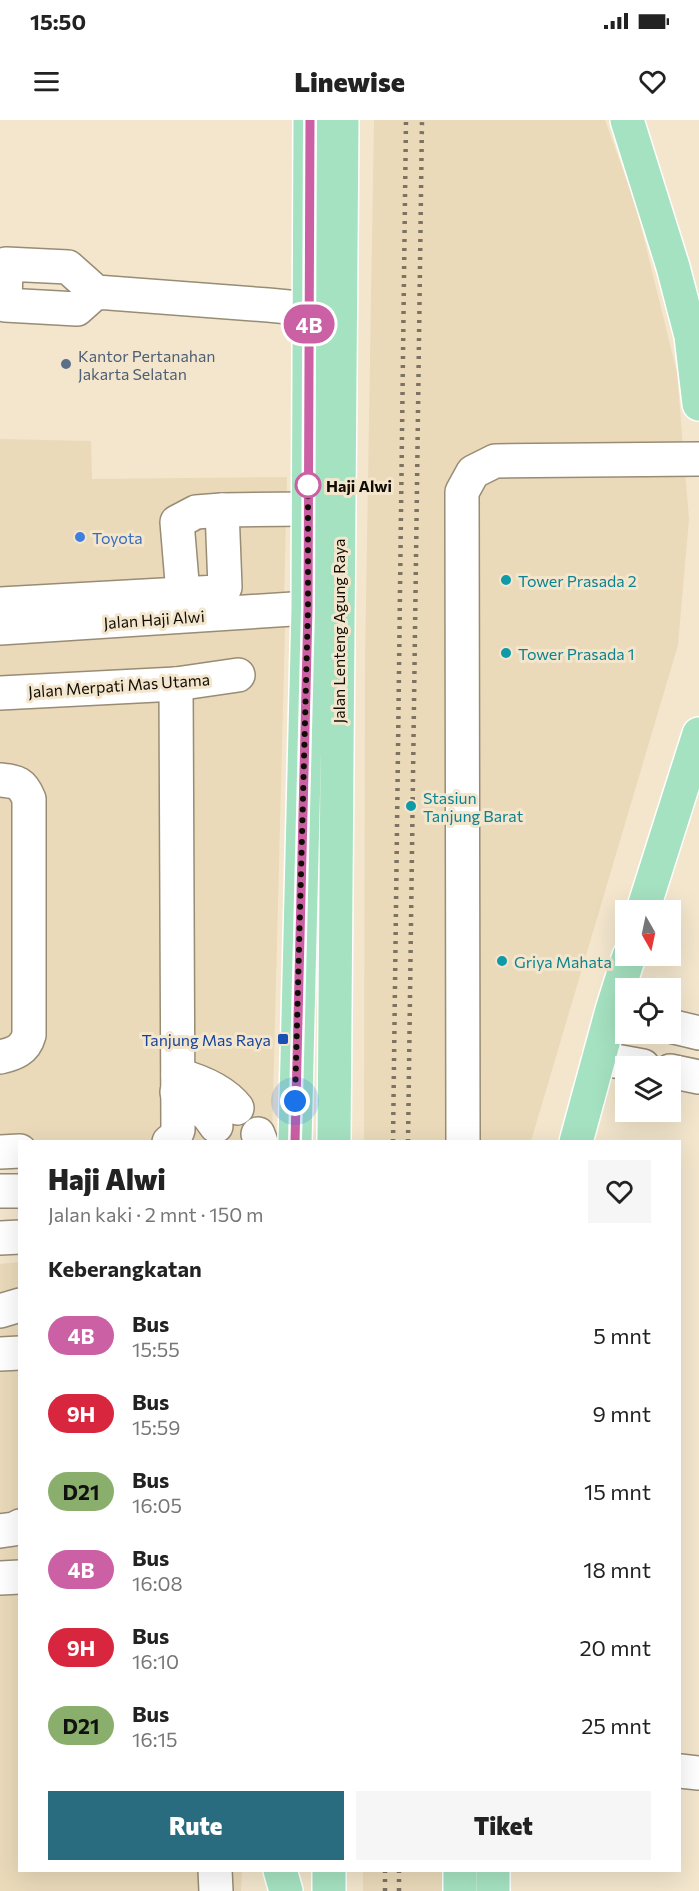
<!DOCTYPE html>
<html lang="id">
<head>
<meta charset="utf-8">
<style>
	body { margin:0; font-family:Commissioner,sans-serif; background:#f6f6f6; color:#222; height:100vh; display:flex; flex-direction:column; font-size:22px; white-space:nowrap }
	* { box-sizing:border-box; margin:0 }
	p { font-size:20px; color:#767676 }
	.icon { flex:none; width:33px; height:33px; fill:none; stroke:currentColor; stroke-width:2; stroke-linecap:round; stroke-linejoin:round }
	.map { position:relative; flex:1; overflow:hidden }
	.side { position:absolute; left:18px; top:1020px; width:663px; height:732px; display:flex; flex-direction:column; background:#fff; border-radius:0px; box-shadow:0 6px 24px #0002 }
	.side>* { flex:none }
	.badge { padding:0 12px; border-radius:20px; font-size:21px; line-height:39px }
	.needle { width:39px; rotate:171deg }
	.fabs { position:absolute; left:615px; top:780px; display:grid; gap:12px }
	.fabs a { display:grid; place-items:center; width:66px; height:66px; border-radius:0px; background:#fff; box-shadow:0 6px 24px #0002; font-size:30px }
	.you { position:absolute; width:30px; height:30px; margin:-15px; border:4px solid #fff; border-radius:50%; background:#1a73e8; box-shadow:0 0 0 9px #1a73e833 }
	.map>.badge { position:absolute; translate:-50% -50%; box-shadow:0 0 0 3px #fff }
	h2 { padding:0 30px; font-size:22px; line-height:54px }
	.round { display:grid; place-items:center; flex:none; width:63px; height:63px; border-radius:0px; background:#f6f6f6 }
	.head { display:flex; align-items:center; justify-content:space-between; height:102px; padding:0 30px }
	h1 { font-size:28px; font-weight:800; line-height:45px }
	.primary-button { display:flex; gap:12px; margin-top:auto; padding:12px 30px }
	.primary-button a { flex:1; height:69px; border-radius:0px; background:#2a6c7f; color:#fff; font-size:24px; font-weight:800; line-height:69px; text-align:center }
	.primary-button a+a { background:#f6f6f6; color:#222 }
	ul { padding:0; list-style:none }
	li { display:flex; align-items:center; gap:18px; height:78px; padding:0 30px }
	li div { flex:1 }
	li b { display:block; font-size:22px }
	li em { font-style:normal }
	li .badge { min-width:66px; font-weight:700; text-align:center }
	.status { display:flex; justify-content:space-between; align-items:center; height:42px; padding:0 30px; background:#fff; direction:ltr }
	.status svg { height:16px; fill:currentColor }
	header { display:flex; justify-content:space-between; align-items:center; height:78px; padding:0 30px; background:#fff; font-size:27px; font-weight:800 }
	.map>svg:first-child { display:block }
</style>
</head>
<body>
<div class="status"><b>15:50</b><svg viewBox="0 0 49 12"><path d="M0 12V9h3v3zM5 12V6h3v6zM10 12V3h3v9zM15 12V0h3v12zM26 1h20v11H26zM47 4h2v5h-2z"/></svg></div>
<header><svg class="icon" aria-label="menu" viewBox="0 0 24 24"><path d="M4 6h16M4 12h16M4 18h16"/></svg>Linewise<svg class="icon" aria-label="heart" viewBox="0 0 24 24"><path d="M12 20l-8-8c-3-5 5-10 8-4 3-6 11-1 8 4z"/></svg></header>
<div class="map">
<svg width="699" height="1771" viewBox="0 0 699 1771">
	<rect width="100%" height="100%" fill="#f3e6cd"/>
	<g fill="#eadaba">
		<path d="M374,0H605L636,86L677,253L689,399L678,525L531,1021L364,1022L365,541Z"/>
		<path d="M0,319L91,321L92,359L287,357L284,481L0,498Z"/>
		<path d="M285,507L272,1021L20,1022L0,1045V519Z"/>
		<path d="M19,1142L20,1750L242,1751L241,1771H0V1144Z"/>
		<rect x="363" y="1751" width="80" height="20"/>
	</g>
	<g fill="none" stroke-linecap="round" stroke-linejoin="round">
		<g stroke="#988c75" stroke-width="36">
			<g id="minor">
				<path d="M96,172L77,189L5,185L6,144L68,147L96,172L268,185L309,189"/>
				<path d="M183,474L177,402L196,392L222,390L307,389"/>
				<path d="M0,484L217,472L225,467L222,390"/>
				<path d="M0,508L308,488"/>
				<path d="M0,573L176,564L238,555"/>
				<path d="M0,660C17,662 22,662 29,679V915C25,930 14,934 0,937"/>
				<path d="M670,906L699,913"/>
				<path d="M599,938L643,946"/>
				<path d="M670,951L699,957"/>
				<path d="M178,955C200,961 223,970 237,988"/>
				<path d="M177,972L208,995L216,1006"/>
				<path d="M258,1014L261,1022"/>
				<path d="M169,1022L175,1017L178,1010L176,564"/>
				<path d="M463,1022L462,372L473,352L495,341L699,339"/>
				<path d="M0,1032L20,1031"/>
				<path d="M0,1071H20"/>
				<path d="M0,1118L20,1117"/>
				<path d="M0,1191L20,1185"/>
				<path d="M0,1234L20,1233"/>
				<path d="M0,1411L14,1409L20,1406"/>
				<path d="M0,1458L20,1457"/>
				<path d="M680,1651L699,1653"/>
				<path d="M215,1750L216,1771"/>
			</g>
		</g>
		<g stroke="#fff" stroke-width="36">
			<g id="major">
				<path d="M627,0L673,147L691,216L699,284"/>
				<path d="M643,790L699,614"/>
				<path d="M295,1022L308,488L310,0"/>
				<path d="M334,1022L342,0"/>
				<path d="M576,1022L612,890L629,836"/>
				<path d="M280,1750L286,1771"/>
				<path d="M329,1750V1771"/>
				<path d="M460,1750V1771"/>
				<path d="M493,1771V1750"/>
			</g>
		</g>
		<use href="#minor" stroke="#fff" stroke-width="33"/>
		<use href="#major" stroke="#a5e2c1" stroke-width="33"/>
		<g stroke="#7c7363" stroke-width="4.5" stroke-dasharray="3 6" stroke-linecap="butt">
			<path d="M393,1022L406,0"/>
			<path d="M408,1022L422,0"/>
			<path d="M385,1771V1750"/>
			<path d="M399,1771V1750"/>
		</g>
	</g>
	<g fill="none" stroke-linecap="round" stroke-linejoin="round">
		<g stroke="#fff" stroke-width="14">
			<path id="line" d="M295,1022L308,488L310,0"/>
		</g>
		<use href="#line" stroke="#cb60a4" stroke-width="9"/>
		<path stroke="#110d05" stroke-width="6" stroke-dasharray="0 10.8" d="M295,981L308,488V365"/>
	</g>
	<circle fill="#5c6f8a" stroke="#f3e6cd" stroke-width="2" cx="66" cy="244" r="6"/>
	<circle fill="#fff" stroke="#cb60a4" stroke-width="3" cx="308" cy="365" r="12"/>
	<circle fill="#3f7fe0" stroke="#f3e6cd" stroke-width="2" cx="80" cy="417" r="6"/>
	<g fill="#0f9aa8" stroke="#f3e6cd" stroke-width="2">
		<circle cx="506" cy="460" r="6"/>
		<circle cx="506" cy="533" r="6"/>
		<circle cx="411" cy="686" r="6"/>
		<circle cx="502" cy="841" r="6"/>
	</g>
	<rect fill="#1a4fb4" stroke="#f3e6cd" stroke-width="2" x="277" y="913" width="12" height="12" rx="3"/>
	<g text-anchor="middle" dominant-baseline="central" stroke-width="6" stroke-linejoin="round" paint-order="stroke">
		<g font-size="16" fill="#4e5e75" stroke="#f3e6cd" text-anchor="start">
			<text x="78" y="235">Kantor Pertanahan<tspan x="78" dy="18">Jakarta Selatan</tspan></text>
		</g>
		<g font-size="16" font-weight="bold" fill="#110d05" stroke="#f3e6cd" text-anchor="start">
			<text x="326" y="365">Haji Alwi</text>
		</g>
		<g font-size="16" fill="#366cbe" stroke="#f3e6cd" text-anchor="start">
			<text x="92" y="417">Toyota</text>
		</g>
		<g font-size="16" fill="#0d838f" stroke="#f3e6cd" text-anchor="start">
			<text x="518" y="460">Tower Prasada 2</text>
			<text x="518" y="533">Tower Prasada 1</text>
			<text x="423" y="677">Stasiun<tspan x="423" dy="18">Tanjung Barat</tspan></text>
			<text x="514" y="841">Griya Mahata</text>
		</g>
		<g font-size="16" fill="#110d05" stroke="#f3e6cd">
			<text transform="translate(154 499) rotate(-4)">Jalan Haji Alwi</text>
			<text transform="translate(338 511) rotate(-90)">Jalan Lenteng Agung Raya</text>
			<text transform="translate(119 565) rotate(-4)">Jalan Merpati Mas Utama</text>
		</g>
		<g font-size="16" fill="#164399" stroke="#f3e6cd" text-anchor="end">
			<text x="271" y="919">Tanjung Mas Raya</text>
		</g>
	</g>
</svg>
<div class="fabs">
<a><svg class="needle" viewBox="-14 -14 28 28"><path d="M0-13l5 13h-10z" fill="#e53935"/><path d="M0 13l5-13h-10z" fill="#767676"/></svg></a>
<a><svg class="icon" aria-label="locate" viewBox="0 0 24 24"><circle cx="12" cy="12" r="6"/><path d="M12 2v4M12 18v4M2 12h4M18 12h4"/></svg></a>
<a><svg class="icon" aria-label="layers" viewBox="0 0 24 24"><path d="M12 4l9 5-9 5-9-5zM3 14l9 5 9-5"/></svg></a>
</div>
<div class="you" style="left:295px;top:981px"></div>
<b class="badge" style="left:309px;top:204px;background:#cb60a4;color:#fff">4B</b>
<section class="side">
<div class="head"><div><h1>Haji Alwi</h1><p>Jalan kaki · 2 mnt · 150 m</p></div><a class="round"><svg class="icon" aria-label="heart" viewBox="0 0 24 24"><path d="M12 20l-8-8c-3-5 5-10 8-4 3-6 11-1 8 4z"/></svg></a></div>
<h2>Keberangkatan</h2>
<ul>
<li><span class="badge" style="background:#cb60a4;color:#fff">4B</span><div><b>Bus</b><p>15:55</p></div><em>5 mnt</em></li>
<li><span class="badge" style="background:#d7263d;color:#fff">9H</span><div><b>Bus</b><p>15:59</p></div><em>9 mnt</em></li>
<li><span class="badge" style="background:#8aaf6c;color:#111">D21</span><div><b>Bus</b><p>16:05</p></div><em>15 mnt</em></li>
<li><span class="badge" style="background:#cb60a4;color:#fff">4B</span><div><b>Bus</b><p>16:08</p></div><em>18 mnt</em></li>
<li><span class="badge" style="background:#d7263d;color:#fff">9H</span><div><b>Bus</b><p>16:10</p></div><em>20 mnt</em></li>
<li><span class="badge" style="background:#8aaf6c;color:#111">D21</span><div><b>Bus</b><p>16:15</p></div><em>25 mnt</em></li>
</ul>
<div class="primary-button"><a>Rute</a><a>Tiket</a></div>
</section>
</div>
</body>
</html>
